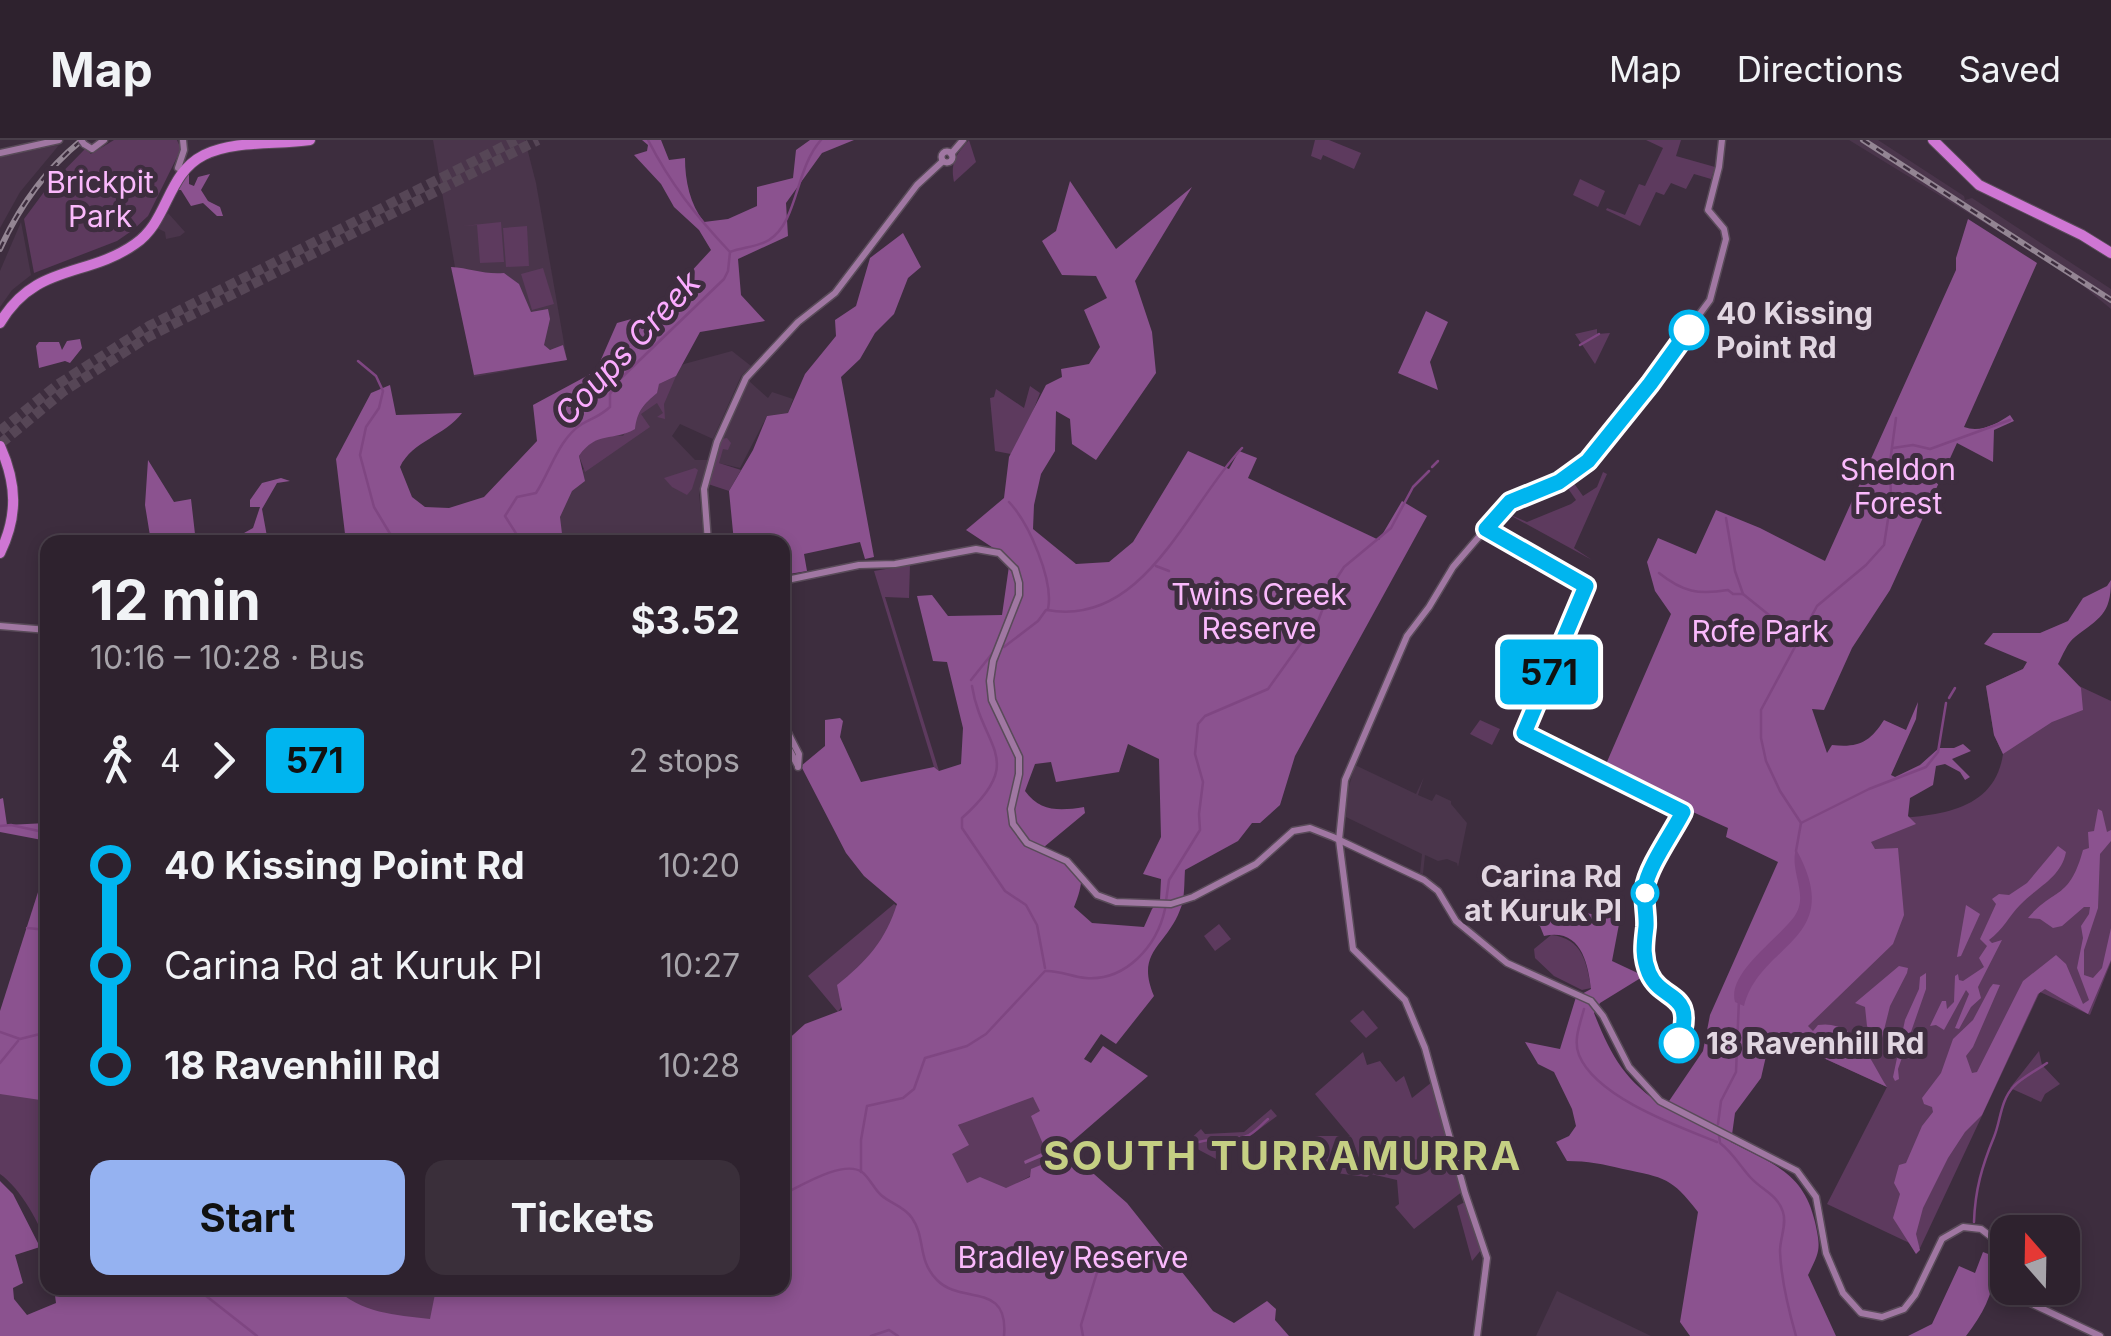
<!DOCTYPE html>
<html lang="en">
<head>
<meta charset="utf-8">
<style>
	body { margin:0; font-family:Inter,sans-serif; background:#3a2f3a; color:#f1f3f6; height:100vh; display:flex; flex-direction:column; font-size:38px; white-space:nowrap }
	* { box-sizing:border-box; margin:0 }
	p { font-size:32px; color:#a7a4aa }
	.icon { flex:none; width:55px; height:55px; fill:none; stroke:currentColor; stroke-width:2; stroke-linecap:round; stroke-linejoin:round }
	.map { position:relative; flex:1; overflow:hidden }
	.side { position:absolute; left:40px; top:395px; width:750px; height:760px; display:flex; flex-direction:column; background:#2e222e; border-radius:20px; box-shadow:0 5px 15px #0003,0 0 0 2px #493f4a }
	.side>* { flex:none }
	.badge { padding:0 20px; border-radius:8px; font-size:35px; line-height:65px }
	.needle { width:65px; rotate:340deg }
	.controls { position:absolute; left:1990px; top:1075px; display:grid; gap:20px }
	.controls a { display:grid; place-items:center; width:90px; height:90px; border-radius:20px; background:#2e222e; box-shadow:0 5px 15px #0003,0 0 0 2px #493f4a; font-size:50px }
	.map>.badge { position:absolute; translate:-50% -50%; box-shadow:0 0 0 5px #fff }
	.legs { display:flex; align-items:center; gap:15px; height:110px; padding:0 50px; font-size:32px }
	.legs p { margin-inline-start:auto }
	.headline { display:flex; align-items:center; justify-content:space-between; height:170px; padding:0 50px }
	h1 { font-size:55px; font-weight:700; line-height:75px }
	.primary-button { display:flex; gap:20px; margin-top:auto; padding:20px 50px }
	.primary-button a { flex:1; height:115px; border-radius:20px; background:#95b2f1; color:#111; font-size:40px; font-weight:700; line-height:115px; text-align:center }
	.primary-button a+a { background:#3a2f3a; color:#f1f3f6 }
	ul { padding:0 50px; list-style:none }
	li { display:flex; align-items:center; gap:35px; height:100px; font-size:38px }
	li i { display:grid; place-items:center; width:15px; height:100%; margin:0 12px; background:currentColor }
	li i::after { content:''; width:25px; height:25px; margin:-12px; border:8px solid; border-radius:50%; background:#2e222e }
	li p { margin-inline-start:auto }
	li:first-child i { background:linear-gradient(#0000 50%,currentColor 0) }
	li:last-child i { background:linear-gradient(currentColor 50%,#0000 0) }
	header { display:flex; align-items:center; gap:60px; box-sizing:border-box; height:140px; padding:0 50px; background:#2e222e; border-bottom:2px solid #493f4a }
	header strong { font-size:48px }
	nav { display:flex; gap:55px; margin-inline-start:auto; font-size:35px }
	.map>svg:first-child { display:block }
</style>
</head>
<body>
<header>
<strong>Map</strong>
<nav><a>Map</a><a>Directions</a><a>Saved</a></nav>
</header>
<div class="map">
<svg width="2111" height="1196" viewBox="0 0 2111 1196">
	<rect width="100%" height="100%" fill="#3d2d3e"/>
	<g fill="#4a354b">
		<path d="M433,0H525L536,43L567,220L474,237Z"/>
		<path d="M1849,0H1878L1964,56L1965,60L1972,58L2111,149V169L2071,136Z"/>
		<path d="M59,5L20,52L0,88V17Z"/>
		<path d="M168,73L185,92L180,96L166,99L165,92L157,88Z"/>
		<path d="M21,82L31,135L12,150L0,167V131Z"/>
		<path d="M732,211L751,226L741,236L713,299L680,284L672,296L695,320H708L699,354L704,402H554L552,362L636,274L662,241L684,224Z"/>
		<path d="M749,241L768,258L772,252L793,259L788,273L767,276L740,328L714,322L720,301Z"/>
		<path d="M1355,625L1416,654L1424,637L1418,655L1432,661L1436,654L1451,661V664L1467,683L1458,727L1457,723L1447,719L1438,721L1425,715L1423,734L1420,733L1422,714L1346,677L1348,650Z"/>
		<path d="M1557,1151L1651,1196H1536Z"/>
	</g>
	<g fill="#5d3a5e">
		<path d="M114,0H177L181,9L148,76L133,90L117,101L34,133L24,79L47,48L85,9L91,14Z"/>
		<path d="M969,0L976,22L954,42C950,22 956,15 969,0Z"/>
		<path d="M1315,0H1329L1361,13L1354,29L1323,15L1321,20L1311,16Z"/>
		<path d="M1646,0H1681L1676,16L1715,27L1711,39L1694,34L1686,49L1671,43L1664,55L1656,52L1640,86L1606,70L1607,68L1625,75L1639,44L1645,46L1663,8Z"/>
		<path d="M1580,39L1605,51L1598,67L1573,55Z"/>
		<path d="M501,82L504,122L480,123L477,85L463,86Z"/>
		<path d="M527,86L529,126L506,127L503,88Z"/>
		<path d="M543,128L554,164L532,170L521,134Z"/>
		<path d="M1597,189V194L1610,193L1595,224L1575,194Z"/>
		<path d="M676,236L664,264L665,279L657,277L663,273L657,263L641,274L650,287L585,332L579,316C591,299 602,295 623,296L659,244Z"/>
		<path d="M1030,246L1040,253L1016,315L995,311L990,258L994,257L996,249L1024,268Z"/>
		<path d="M727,298L731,303L728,310L723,309L719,323L741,330L729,351L708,344L721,299Z"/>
		<path d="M695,328L698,330L692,349L687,355L672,347L664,338Z"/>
		<path d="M1603,332L1607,334L1574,408L1592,420L1506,373L1527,382L1571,364L1576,360L1565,344L1571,339L1583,356L1597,347Z"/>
		<path d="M910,425L909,458L885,457L939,631L934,627L874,431Z"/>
		<path d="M2028,522L2111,561V822L2090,875L2040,852L1920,1108L1827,1064L1887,947L1714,868L1870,679C1923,677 1994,678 2003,614L1994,595L1986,546L2023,529Z"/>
		<path d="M1480,580L1500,589L1492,605L1470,594Z"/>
		<path d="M894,764L907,773L838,872L808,836Z"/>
		<path d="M1219,784L1231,799L1215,811L1204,796Z"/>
		<path d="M1551,795C1583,798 1587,824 1591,848L1582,850L1554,836L1535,818L1534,809Z"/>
		<path d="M1363,870L1378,888L1366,898L1350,881Z"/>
		<path d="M2039,911L2042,925L2060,944L2045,954L2041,962L2010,948Z"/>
		<path d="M1363,912L1367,925L1380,921L1396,942L1404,936L1412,958L1432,942L1448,1005H1451L1453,1027H1456L1463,1051L1414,1089L1395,1067L1399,1064L1397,1040L1371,1034L1367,1037L1336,1033L1305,996H1350L1315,954Z"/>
		<path d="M0,939L47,957V1108C41,1084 20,1048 0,1034Z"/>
		<path d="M1035,954L1061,1019L1005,1050L967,1046L951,1013L957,986L979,973Z"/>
		<path d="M1271,969L1277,976L1218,1020L1186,1003L1201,989L1205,994L1244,992Z"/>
		<path d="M1465,1062L1481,1110L1472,1121L1457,1066Z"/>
		<path d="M289,1148H466L475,1185L410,1196Z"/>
	</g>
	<g fill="#8b528f" fill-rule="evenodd">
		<path d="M642,0H661L669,20L685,18C685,41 690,64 704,82L728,79L757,66V47L793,38L796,10L810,0H854L822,13L786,63L788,96L738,119L741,155L765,181L700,192L676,236L659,244L657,253C644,264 637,271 635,289C613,302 597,290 579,316L585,341L572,351L560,377L563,402H346L336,319L371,253L390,245L396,275L462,273C445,296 412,301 400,327L412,357L425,367L449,368L484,357L537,301L533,265L596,231L617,183L653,173L711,110L699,90L674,67L661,44L634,15L647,11L648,5Z"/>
		<path d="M189,31V44L194,46L198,37L210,34L201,50L208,61L220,67L223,76H217L203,63L191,66L181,50H176Z"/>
		<path d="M1070,41L1116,109L1192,47L1135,141L1152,192L1156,233L1096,320L1072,304L1070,279L1056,271L1055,311L1041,334L1034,365L1033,389L1076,424L1109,422L1133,402L1188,311L1229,329L1239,311L1257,318L1248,338L1379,400L1402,361L1427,376L1295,616L1280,665L1260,683H1252L1238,701L1185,730C1184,743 1185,759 1180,770C1166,807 1135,811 1154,856L1116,904L1101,894L1084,919L1091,923L1103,906L1148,936L1066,1007L1025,1024L1024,1021L1046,1011L1031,976L1040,971L1033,957L958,985L969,1005L952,1014L967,1043L980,1037L1006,1048L1030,1037L1031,1029L1070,1013L1127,1063L1213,1171L1234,1183L1267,1161L1276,1169L1275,1180L1289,1196H0V1041L13,1054L40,1107L15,1115L23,1143L13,1148L14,1159L27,1175L56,1163L54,1148H335C361,1173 395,1175 430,1179L435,1154L401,1148H782L783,904L805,884L842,870L837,845C866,822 886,800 897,764L864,736L846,713L801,626L825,606V580L840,578L843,581L840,597L861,642L934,627L939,631L961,624L963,588L947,522L933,521L917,456L932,455L948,476L1002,475L1010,419L966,390L1004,358L1009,317L1046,245L1062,237L1061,229L1089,224L1100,207L1084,170L1107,158L1096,136L1062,135L1042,101L1056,91ZM1128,604L1159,619L1161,697L1143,734L1161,739L1160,760L1152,769L1144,787L1092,783L1074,767C1090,728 1079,722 1044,707L1085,673L1084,667C1060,671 1040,672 1025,651L1035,624L1051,622L1056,642L1119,632Z"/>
		<path d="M1968,79L2037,123L1964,287C1980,293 1997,284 2010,275L2014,281L1994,290L1993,322L1957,303L1890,450L1852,508L1824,570L1812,569L1827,613L1832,605C1859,608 1870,602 1884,580L1906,590L1918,562L1916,579L1891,635L1895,637L1920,625L1939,608H1954L1963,604L1971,611L1952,619L1970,637L1965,640L1960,632L1945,624L1936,626L1933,645L1910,658L1908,676L1916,684L1871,702L1875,709L1898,708L1904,775L1893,804L1808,886L1813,891L1818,885C1856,879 1870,920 1887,947L1784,900L1769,903L1761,938L1735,973L1731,1002C1773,1024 1804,1033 1815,1082C1821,1109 1820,1111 1808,1135L1836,1196H1690L1680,1182L1698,1072C1671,1037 1665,1038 1623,1029C1603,1024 1588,1021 1567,1021L1556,1002L1569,996L1576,986L1572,969L1554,932L1538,924L1525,902L1560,909L1576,857L1591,849C1588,823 1581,788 1544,796L1540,786L1520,778L1523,762L1620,779L1612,821L1644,836V841L1639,839L1600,863L1594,873C1611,916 1625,941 1665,967L1703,911L1710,875L1778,722L1726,697L1728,688L1603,631L1671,474L1655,451L1647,422L1658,398L1696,414L1716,370L1760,388L1825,421L1956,130V118Z"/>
		<path d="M903,93L921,127L908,138L894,174L875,193L860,219L841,237L874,417L865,419L860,402L804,414L807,431L783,435L782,402H734L729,351L753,310L767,276L788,273L805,234L836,196L835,180L856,166L870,118Z"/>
		<path d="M451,127C470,128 485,135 504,133L519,144L531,172L548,169L550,179L544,205L550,210L563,205L567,220L474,235Z"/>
		<path d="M1426,171L1448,182L1430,222L1438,250L1398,233Z"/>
		<path d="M80,199L82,208L70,223L65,221L39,228L36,206L39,202H59L62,210L67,201Z"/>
		<path d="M148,320L174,362L191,359L195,394L202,402H151L145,365Z"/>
		<path d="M281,338L290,341L277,343L262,369L268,402H244V393L253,388L260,367H250V360L262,343Z"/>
		<path d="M2111,440C2111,475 2099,478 2075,497C2067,503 2063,515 2058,524L2081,548L2083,570L2052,582L2003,614L1994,595L1986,546L2023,529L2027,522L1984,504L1993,493H2040L2068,481L2083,458L2107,446Z"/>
		<path d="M3,658L7,685L47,683V709L42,700L0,692V659Z"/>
		<path d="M2098,669L2102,671L2107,692L2111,690V701L2100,714L2098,768L2084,810V835L2093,838L2102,828L2111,788V820L2088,874L2045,849L2038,854L1982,975L1965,992L1948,1018L1923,1068L1916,1094L1920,1110L1916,1114L1893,1078L1900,1054L1894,1043L1899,1025L1906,1023L1922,986L1933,972L1932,967L1924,964L1922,958L1941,933L1953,899L1973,880L1990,848L1993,844L2000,845L1973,907L1966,916L1972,933L1977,932L2023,841L2056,815L2066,824L2083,864L2089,860L2077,828L2083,798L2081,786L2089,774L2090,767H2084L2062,786L2053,788L2040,779L2028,778C2054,747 2069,761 2083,710L2089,708L2088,692L2094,691Z"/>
		<path d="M2058,706L2066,712C2061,738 2037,747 2020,765C2009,776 2003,790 1989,800L1992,803L2002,800L1978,847L1981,858L1971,867L1959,889L1955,888L1969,854L1966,850L1944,890L1936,885L1930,886L1942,861H1946L1947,869L1954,862L1955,836L1958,834L1959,840L1963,841L1984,827L1979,818L1987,806L1980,799L1996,764L1992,759L1999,754L2009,755L2027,743Z"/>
		<path d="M47,724V961L0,954V871Z"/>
		<path d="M1966,765L1980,774L1961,816L1957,817Z"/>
		<path d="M1899,826L1908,828L1907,833L1890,866L1880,906L1867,886L1865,867L1855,863Z"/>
		<path d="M1926,833V849L1898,929L1899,939L1895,941L1893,937L1905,880L1919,849L1920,837Z"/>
		<path d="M1983,1112L1996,1117C1995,1150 1986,1170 1966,1196H1908L1932,1184L1959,1126L1975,1133Z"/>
	</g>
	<path fill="#7f4682" d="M1796,709C1847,801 1760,802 1744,866L1735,862C1727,833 1777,800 1794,777C1810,755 1789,732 1796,709Z"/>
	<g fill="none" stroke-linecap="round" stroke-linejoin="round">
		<g stroke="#7f4682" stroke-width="2.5">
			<path d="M648,0C670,43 696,76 729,111"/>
			<path d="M1580,205L1599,194"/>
			<path d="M358,221L376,236L383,251L379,268L366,287L360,315L374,367L395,402"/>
			<path d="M1893,308L1913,305L1930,309L2010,280"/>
			<path d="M1432,327L1438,321"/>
			<path d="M1009,362C1029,383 1054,441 1048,469"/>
			<path d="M1726,378L1735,431L1743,454"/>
			<path d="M517,402V395L505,376L517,357L536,353C550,332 559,298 582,284C594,277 599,277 610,267V254L618,241L724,139L728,131L730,112C743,107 758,107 769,100C798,82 795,29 821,0"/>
			<path d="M1156,426L1169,431"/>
			<path d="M1659,433C1683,452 1698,455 1728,450L1733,454H1743L1795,496"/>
			<path d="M1047,470C1144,488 1187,366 1242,308"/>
			<path d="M1004,507L1038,481L1046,470"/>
			<path d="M971,540L995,510"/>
			<path d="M972,546C982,609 1028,619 962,678V688L1005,751L1026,765L1037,785L1045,828"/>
			<path d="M1949,558L1955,548"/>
			<path d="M1801,683L1869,649L1926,627L1938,612L1946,563"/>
			<path d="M0,686L11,685L48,693"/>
			<path d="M1796,711L1801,683L1780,651L1766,621L1761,598V570L1817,466L1866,425L1884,405L1891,360L1890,322L1896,278"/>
			<path d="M1166,761L1169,740L1200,690L1199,674L1203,642L1195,614L1198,584L1205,576L1268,549L1301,503L1312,497L1331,447L1344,427L1391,388L1413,347L1429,331"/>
			<path d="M27,788L48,790"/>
			<path d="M1584,869C1580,884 1573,901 1579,915C1596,957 1677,986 1717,1002"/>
			<path d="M0,892L20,899L48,892"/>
			<path d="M0,923L18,901"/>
			<path d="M1718,984L1721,961L1736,932L1739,859"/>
			<path d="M1719,995L1720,1003C1733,1013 1740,1026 1751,1038C1762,1050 1778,1055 1783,1072C1787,1085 1780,1098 1780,1111C1781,1140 1788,1168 1796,1196"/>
			<path d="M1199,1002C1217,996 1235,1002 1249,995C1256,991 1262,984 1268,979"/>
			<path d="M861,1032V1000L867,966L903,958L914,949L925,918L967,906L986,894L1045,831C1059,830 1072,837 1086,838C1126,841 1157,806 1165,769"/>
			<path d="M782,1055C799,1047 843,1019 862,1032C869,1037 874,1049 881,1055C891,1064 904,1066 912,1078C926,1098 917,1120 937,1140C961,1165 1009,1141 1004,1196"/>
			<path d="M1974,1082C1975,1050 1982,1026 1994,997C2001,980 2000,961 2014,946C2023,937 2037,930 2047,923"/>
			<path d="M196,1148L257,1196"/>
			<path d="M871,1196L889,1190L898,1196"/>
			<path d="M1083,1196L1081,1185L1098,1129"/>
		</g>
		<g stroke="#564656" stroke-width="10" stroke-dasharray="10 5" stroke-linecap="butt">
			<path d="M0,291L57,245L149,186L516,0"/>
			<path d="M0,304L64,251L148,197L538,0"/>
		</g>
		<g stroke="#594b59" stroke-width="9">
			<g id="secondary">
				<path d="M84,4L92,9L104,0"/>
				<circle cx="947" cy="17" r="5.5"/>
				<path d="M0,13L59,0"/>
				<path d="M951,14L963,0"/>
				<path d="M178,28L184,10L183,0"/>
				<path d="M708,402L704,349L717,302L746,238L798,182L835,153L917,45L943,21"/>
				<path d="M782,441L859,425L895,424L976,409L999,413L1015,429L1019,443V455L993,521L990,541L992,560L1019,617V634L1011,669L1013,684L1027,703L1067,721L1097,755L1116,762L1171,764L1193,757L1256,724L1293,691L1310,688L1333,697L1424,740L1438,751L1456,781L1507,823L1591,861L1603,876L1629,927L1660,961L1797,1031L1816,1057L1826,1113L1843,1153L1861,1173L1882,1177L1904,1169L1915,1155L1942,1099L1963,1087L1981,1089L1994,1099L2000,1111V1142L2007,1152L2100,1196"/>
				<path d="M0,486L48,490"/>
				<path d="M782,581L799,614L798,627"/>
				<path d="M782,596L798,626"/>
				<path d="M1477,1196L1487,1118L1465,1053L1425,908L1405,860L1353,809L1339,700L1345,640L1407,496L1429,467L1453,427L1507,364L1567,337L1599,310L1710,160L1726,99L1724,89L1708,70L1719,27L1722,0"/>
			</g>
		</g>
		<g stroke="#594b59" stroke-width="12">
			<g id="highway">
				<path d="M1933,0L1979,45L2082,95L2111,113"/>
				<path d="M0,183C35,123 87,138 135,104C169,81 166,34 204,15C235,0 276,5 310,0"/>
				<path d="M0,306C17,344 18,376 0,413"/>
			</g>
		</g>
		<use href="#secondary" stroke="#a077a2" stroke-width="6"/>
		<use href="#highway" stroke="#cf76d4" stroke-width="10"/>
		<g stroke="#938593" stroke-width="6">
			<g id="rail">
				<path d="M1863,0L2111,160"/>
				<path d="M0,109C19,67 46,29 82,0"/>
			</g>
		</g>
		<use href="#rail" stroke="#3d2d3e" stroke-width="2.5" stroke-dasharray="8" stroke-linecap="butt"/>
		<g stroke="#594b59" stroke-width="9" stroke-linecap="butt">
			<path id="secondary-bridge" d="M81,0L84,4"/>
		</g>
		<use href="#secondary-bridge" stroke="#a077a2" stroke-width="6"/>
	</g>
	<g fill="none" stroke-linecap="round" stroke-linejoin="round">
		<g stroke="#fff" stroke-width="22">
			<path id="line-1" d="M1679,903C1697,850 1662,863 1649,833C1642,816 1644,804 1646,787C1647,775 1643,761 1645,748C1647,728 1673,692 1683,672L1524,593L1586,446L1486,389L1510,362L1559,342L1588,321L1650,244L1689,190"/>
		</g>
		<use href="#line-1" stroke="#00b5ef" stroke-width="15"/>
	</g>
	<g fill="#fff" stroke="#00b5ef" stroke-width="5">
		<circle cx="1689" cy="190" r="18"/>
		<circle cx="1645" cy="753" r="12"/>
		<circle cx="1679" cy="903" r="18"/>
	</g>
	<g text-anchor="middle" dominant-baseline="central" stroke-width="10" stroke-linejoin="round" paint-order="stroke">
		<g font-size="30" fill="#fab9fc" stroke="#3d2d3e">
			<text x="100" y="42">Brickpit<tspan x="100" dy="34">Park</tspan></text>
			<text x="1898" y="329">Sheldon<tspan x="1898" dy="34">Forest</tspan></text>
			<text x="1259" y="454">Twins Creek<tspan x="1259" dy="34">Reserve</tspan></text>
			<text x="1760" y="491">Rofe Park</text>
			<text x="1073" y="1117">Bradley Reserve</text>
		</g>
		<g font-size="30" font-weight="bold" fill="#e1d6e1" stroke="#3d2d3e" text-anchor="start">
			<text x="1716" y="173">40 Kissing<tspan x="1716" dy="34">Point Rd</tspan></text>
			<text x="1622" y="736" text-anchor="end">Carina Rd<tspan x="1622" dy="34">at Kuruk Pl</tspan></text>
			<text x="1706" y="903">18 Ravenhill Rd</text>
		</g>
		<g font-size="32" font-style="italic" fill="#fbabff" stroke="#3d2d3e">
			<text transform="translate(627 208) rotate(-47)">Coups Creek</text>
		</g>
		<g font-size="40" font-weight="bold" letter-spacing="2.5" fill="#c5cf83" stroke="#3d2d3e">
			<text x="1283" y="1015">SOUTH TURRAMURRA</text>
		</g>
	</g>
</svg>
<div class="controls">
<a><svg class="needle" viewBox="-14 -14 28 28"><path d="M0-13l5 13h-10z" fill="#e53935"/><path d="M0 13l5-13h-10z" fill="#a7a4aa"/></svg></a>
</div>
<b class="badge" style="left:1549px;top:532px;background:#00b5ef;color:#111">571</b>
<section class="side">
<div class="headline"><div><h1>12 min</h1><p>10:16 – 10:28 · Bus</p></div><b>$3.52</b></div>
<div class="legs"><svg class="icon" aria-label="walk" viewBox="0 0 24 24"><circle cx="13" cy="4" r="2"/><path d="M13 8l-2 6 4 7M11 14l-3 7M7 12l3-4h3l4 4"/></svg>4<svg class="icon" aria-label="forward" viewBox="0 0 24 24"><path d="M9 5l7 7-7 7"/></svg><b class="badge" style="background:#00b5ef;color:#111">571</b><p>2 stops</p></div>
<ul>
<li><i style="color:#00b5ef"></i><b>40 Kissing Point Rd</b><p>10:20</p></li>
<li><i style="color:#00b5ef"></i><span>Carina Rd at Kuruk Pl</span><p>10:27</p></li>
<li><i style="color:#00b5ef"></i><b>18 Ravenhill Rd</b><p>10:28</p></li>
</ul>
<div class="primary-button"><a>Start</a><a>Tickets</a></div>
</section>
</div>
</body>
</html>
